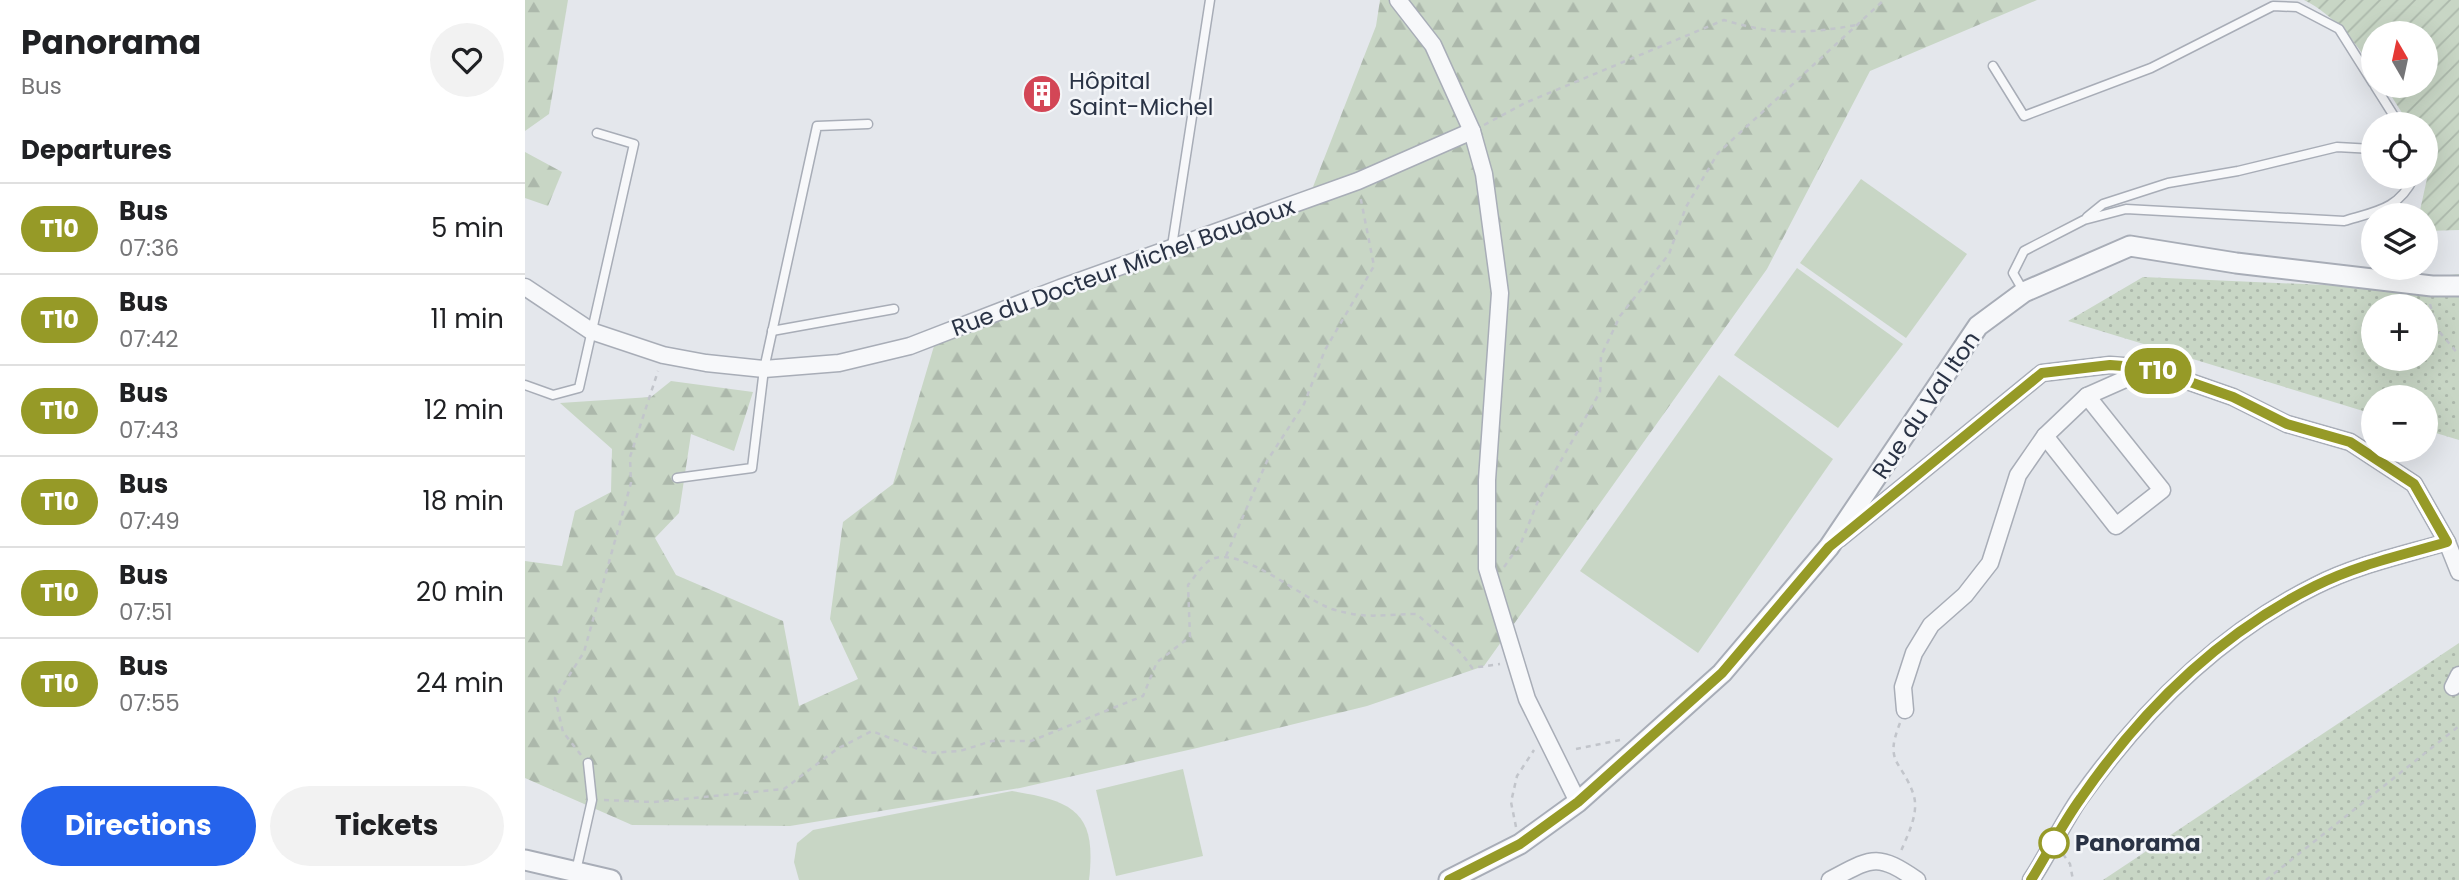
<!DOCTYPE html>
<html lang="en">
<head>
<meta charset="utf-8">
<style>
	body { margin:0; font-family:Poppins,sans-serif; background:#f2f2f2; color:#202124; height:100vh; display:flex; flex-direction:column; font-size:26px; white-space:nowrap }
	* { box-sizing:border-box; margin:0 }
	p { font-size:23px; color:#757577 }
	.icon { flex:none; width:38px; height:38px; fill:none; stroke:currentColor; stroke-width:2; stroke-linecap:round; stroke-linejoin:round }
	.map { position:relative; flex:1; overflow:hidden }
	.sheet { display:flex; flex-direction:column; background:#fff; width:525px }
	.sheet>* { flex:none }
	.badge { padding:0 14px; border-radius:23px; font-size:24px; line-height:46px }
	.needle { width:46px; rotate:351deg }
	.controls { position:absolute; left:1836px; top:21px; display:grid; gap:14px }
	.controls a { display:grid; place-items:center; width:77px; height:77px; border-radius:50%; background:#fff; box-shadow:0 7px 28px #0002; font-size:35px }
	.map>.badge { position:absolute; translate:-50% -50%; box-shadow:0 0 0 4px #fff }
	h2 { padding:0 21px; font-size:26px; line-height:63px }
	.round { display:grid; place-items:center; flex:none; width:74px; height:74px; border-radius:37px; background:#f2f2f2 }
	.summary { display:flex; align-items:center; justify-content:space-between; height:119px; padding:0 21px }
	h1 { font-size:33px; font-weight:700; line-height:52px }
	.button { display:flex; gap:14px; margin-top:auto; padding:14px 21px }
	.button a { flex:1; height:80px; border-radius:42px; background:#2563eb; color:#fff; font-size:28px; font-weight:700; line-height:80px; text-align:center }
	.button a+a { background:#f2f2f2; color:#202124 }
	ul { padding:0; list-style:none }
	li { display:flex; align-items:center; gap:21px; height:91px; padding:0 21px; border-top:2px solid #e0e0e0 }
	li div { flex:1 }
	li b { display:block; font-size:26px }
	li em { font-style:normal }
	li .badge { min-width:77px; font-weight:700; text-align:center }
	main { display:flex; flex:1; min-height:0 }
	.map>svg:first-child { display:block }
</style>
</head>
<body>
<main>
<section class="sheet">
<div class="summary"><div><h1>Panorama</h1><p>Bus</p></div><a class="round"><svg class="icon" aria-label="heart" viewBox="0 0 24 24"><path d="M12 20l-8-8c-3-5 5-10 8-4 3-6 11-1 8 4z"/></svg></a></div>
<h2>Departures</h2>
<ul>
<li><span class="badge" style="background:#969a27;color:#fff">T10</span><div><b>Bus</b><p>07:36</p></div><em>5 min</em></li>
<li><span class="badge" style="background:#969a27;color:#fff">T10</span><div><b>Bus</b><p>07:42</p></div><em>11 min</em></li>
<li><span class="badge" style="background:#969a27;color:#fff">T10</span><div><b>Bus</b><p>07:43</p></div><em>12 min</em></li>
<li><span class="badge" style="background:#969a27;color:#fff">T10</span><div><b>Bus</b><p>07:49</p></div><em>18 min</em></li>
<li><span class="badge" style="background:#969a27;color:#fff">T10</span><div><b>Bus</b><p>07:51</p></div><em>20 min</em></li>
<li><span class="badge" style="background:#969a27;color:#fff">T10</span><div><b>Bus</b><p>07:55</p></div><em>24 min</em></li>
</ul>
<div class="button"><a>Directions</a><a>Tickets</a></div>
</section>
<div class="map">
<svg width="1934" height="880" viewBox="0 0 1934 880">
	<defs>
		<pattern id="grass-dots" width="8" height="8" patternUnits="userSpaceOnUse" patternTransform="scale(1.75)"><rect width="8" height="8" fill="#c8d6c5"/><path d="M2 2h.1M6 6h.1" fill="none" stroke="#acb8ab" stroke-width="1.8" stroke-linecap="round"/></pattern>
		<pattern id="forest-firs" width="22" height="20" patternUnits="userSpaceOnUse" patternTransform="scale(1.75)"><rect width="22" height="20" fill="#c8d6c5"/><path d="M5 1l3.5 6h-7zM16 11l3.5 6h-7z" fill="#acb8ab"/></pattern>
		<pattern id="garden-furrows" width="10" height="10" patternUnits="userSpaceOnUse" patternTransform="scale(1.75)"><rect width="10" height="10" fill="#c8d6c5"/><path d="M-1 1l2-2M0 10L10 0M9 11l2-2" fill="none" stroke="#acb8ab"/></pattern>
	</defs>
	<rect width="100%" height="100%" fill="#e4e7ec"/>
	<g fill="url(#grass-dots)" fill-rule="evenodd">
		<path d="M1934,274V440L1901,430L1900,397H1848V414L1543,321L1618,277L1822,286ZM1848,306H1900V359H1848Z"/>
		<path d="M1934,643V880H1578Z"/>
	</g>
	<g fill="url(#forest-firs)">
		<path d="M0,0H43L24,114L0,131Z"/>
		<path d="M855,0H1512L1345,71L1242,269L959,666L842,706L672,748L495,788L265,826L107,825L0,778V561L37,566L50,511L86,492L87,449L35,403L126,397L146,381L228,392L209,451L166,434L154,513L130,538L151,575L258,621L274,706L333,679L305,619L318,522L368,484L409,346L786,192L851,26Z"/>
		<path d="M0,152L37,172L23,206L0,198Z"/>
	</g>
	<path fill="url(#garden-furrows)" d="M1779,0H1934V230L1901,231L1900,215H1894L1905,165L1901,151L1900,124H1884L1860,86H1900V33H1848V68C1828,40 1810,16 1779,0Z"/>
	<g fill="#c8d6c5">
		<path d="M1336,179L1442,254L1381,338L1275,263Z"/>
		<path d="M1272,268L1378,344L1313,428L1209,355Z"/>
		<path d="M1194,375L1308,459L1173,653L1055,571Z"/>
		<path d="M658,769L678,856L591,876L571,790Z"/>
		<path d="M487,791C549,801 572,812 564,880H274L269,862L272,843L288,830Z"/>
	</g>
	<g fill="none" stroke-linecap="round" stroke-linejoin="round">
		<g stroke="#a8adb7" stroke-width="11">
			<g id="service">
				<path d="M1468,66L1499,116L1626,68L1748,6L1772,7L1814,29L1848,83"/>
				<path d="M1850,86L1874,124"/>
				<path d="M1562,217L1578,204L1643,183L1713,171L1812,147L1848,149"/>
				<path d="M647,246L685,0"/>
				<path d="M1499,292L1488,273L1499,251L1559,220L1601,209L1819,221C1852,211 1874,209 1889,177"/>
				<path d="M247,331L369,309"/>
				<path d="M0,385L28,395L54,388L109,144L72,133"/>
				<path d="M152,478L227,468L239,369L292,126L343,124"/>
				<path d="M51,871L67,800L63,763"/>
			</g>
		</g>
		<g stroke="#a8adb7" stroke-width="19">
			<g id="minor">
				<path d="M873,0L908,45L947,131L959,174L975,293L962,480V568L1002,699L1053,802"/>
				<path d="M0,287L66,331L138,355L181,363L239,369L314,363L385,346L535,288L833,181L947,131"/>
				<path d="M1520,436L1591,526L1637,490L1562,396"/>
				<path d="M1314,539L1517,373L1585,365L1625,368L1708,397L1762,424L1825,442L1889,484L1922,542C1878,555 1831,565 1790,586C1694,634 1617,711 1555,798C1537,824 1524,853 1506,880"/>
				<path d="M1922,542L1934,572"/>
				<path d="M1928,687L1934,675"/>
				<path d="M1380,710L1378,687L1389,653L1406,625L1440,595L1465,563L1493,475L1520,436L1562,396L1623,369"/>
				<path d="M1305,880C1347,858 1351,852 1392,880"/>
			</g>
		</g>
		<g stroke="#a8adb7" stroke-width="23">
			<g id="tertiary">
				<path d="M0,860L86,880"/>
				<path d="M924,880L995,844L1053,802L1197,673L1304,547L1453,326L1499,292L1605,246L1711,263L1907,286H1934"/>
			</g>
		</g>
		<g stroke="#c2c5cb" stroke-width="2.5" stroke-dasharray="5 5" stroke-linecap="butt">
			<path d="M959,125L1000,103L1199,20C1247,35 1282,34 1331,25"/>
			<path d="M1905,304L1912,329L1934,355"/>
			<path d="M701,556L742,461L779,404L800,350L849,266L835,195"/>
			<path d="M979,567L996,543L1013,501L1075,392L1076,356L1095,316L1144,254L1161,207L1193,153L1359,0"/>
			<path d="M1375,723C1359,763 1376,760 1388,793C1395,812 1383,834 1376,851"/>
			<path d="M1051,749L1095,740"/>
			<path d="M56,755L38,732L30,698L59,652L106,483L105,457L133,371"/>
			<path d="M79,800L128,802L259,789L312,749L347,731L403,753L435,751L467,741H506L618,696L632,662L665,637L663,585C669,578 677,565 685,560C715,544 777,599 807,609C842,620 857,614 892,614C913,635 931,643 947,668L975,664"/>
			<path d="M991,827L986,802L992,776L1009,750"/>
			<path d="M1538,854L1545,864L1548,880"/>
			<path d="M1741,880L1934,726"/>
		</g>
		<use href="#service" stroke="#f7f8fa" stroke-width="8"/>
		<use href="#minor" stroke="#f7f8fa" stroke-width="16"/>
		<use href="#tertiary" stroke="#f7f8fa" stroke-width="19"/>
	</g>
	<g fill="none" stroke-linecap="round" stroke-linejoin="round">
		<g stroke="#fff" stroke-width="16">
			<path id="line" d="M924,880L995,844L1053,802L1197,673L1304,547L1517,373L1585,365L1625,368L1708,397L1762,424L1825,442L1889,484L1922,542C1878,555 1831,565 1790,586C1694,634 1616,711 1556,798C1537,824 1523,853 1506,880"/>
		</g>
		<use href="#line" stroke="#969a27" stroke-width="10"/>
	</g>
	<defs>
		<g id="building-disc" transform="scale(2.0125)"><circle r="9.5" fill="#d34656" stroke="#f4f6f9"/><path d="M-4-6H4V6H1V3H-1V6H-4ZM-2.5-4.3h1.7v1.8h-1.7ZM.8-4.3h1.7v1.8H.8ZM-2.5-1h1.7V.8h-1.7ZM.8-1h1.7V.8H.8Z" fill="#fff"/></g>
	</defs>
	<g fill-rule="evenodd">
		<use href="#building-disc" x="517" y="94"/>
	</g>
	<circle fill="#fff" stroke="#969a27" stroke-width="3.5" cx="1529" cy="843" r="14"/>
	<g text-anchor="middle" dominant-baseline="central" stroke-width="5" stroke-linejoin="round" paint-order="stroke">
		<g font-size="23" fill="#2a3345" stroke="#f4f6f9" text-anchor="start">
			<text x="544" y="81">Hôpital<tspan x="544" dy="26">Saint-Michel</tspan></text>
		</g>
		<g font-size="23" fill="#2a3345" stroke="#f4f6f9">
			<text transform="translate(598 267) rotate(-20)">Rue du Docteur Michel Baudoux</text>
			<text transform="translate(1401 405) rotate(-56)">Rue du Val Iton</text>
		</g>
		<g font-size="23" font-weight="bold" fill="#2a3345" stroke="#f4f6f9" text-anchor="start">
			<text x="1550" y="843">Panorama</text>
		</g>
	</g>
</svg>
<div class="controls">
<a><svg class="needle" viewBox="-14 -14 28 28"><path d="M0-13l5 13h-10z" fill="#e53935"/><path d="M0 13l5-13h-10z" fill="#757577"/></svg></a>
<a><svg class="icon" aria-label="locate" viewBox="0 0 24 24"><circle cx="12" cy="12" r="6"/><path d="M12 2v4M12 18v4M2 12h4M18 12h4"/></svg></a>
<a><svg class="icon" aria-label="layers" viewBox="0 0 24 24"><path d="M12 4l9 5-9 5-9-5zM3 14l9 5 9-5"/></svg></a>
<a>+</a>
<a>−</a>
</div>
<b class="badge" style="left:1633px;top:371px;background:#969a27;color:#fff">T10</b>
</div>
</main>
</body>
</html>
